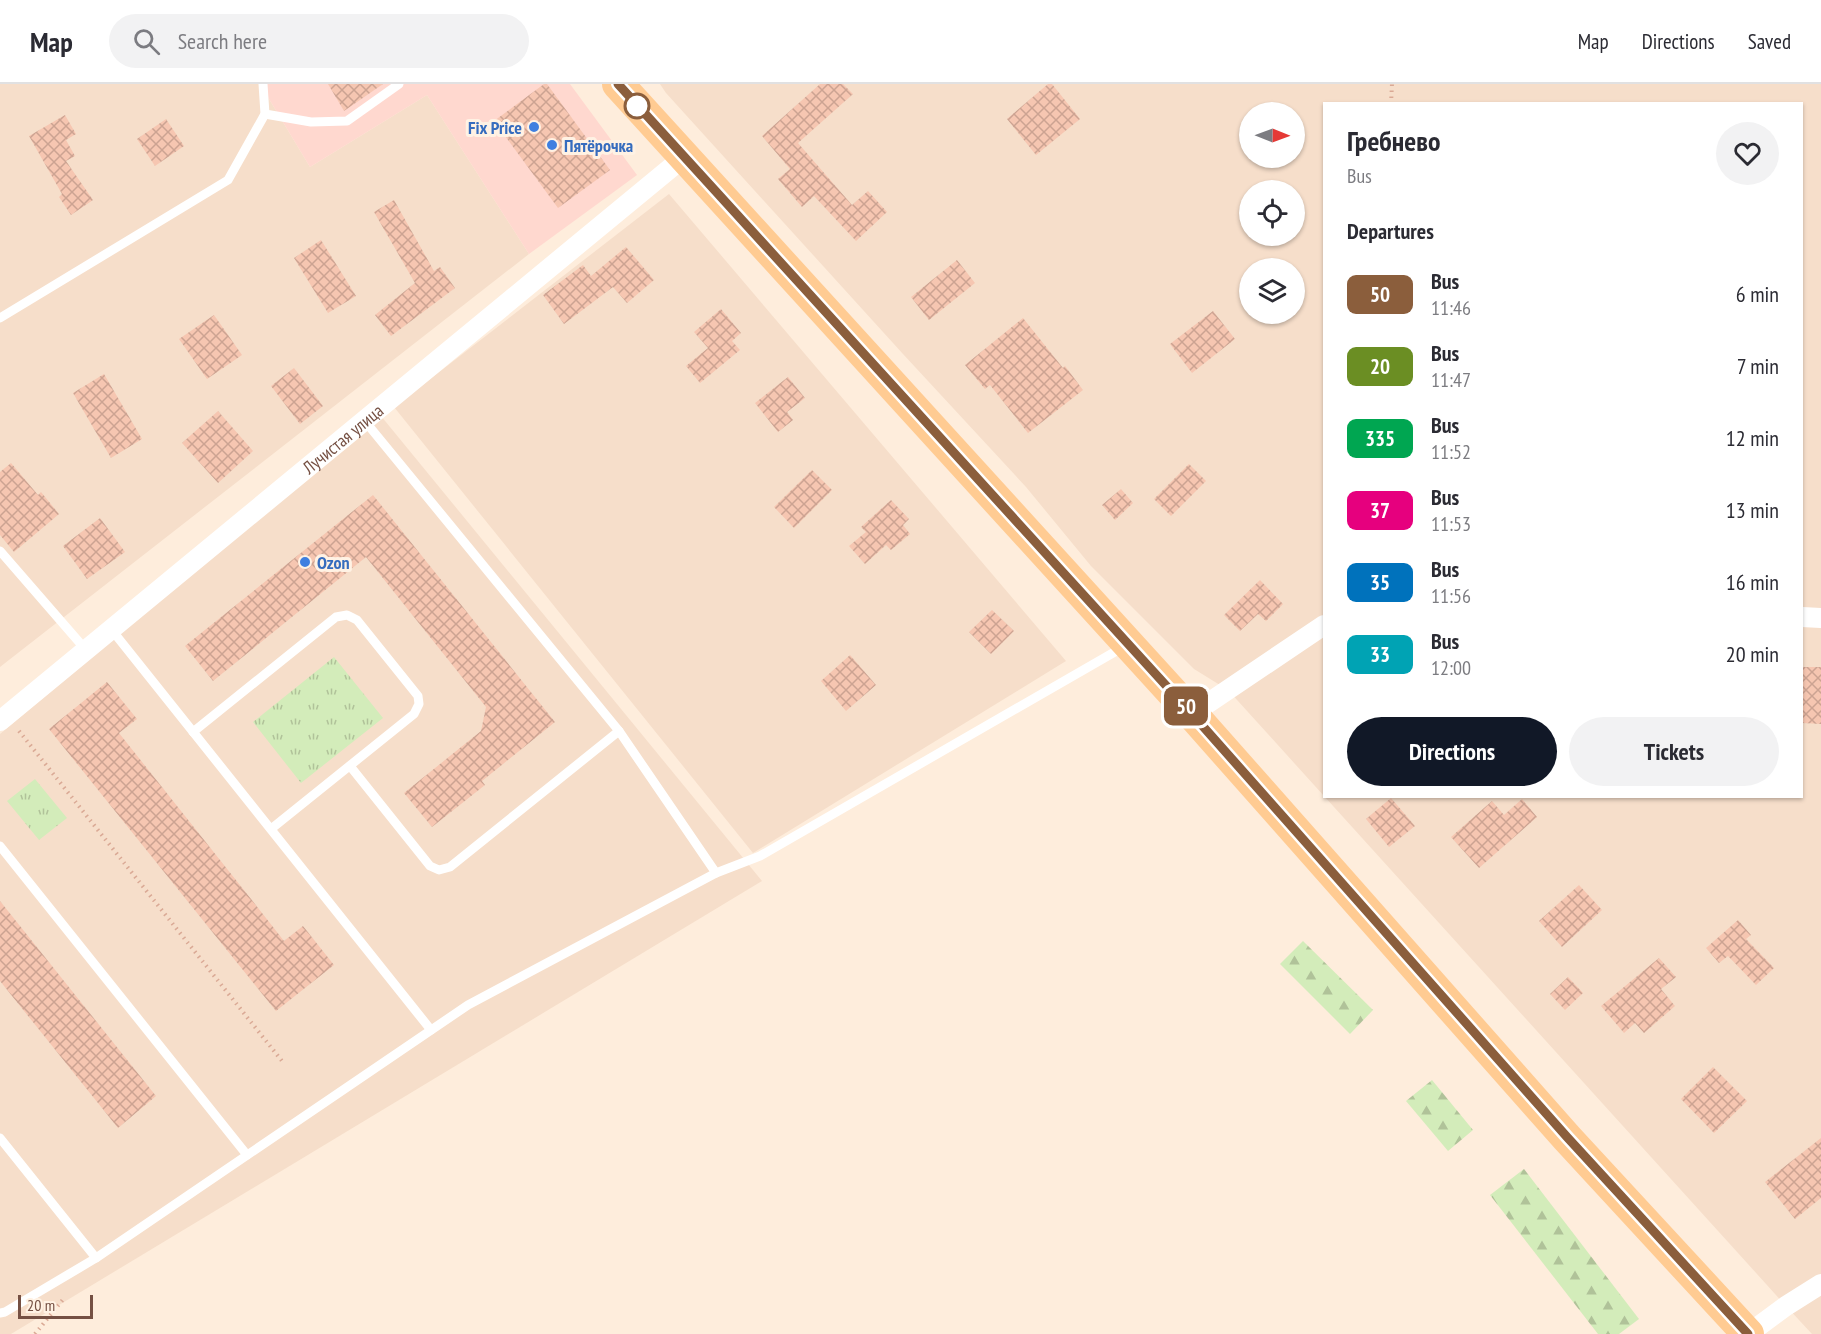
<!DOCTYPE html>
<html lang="en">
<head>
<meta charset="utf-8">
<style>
	body { margin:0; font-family:"PT Sans Narrow",sans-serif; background:#f2f2f3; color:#2b2b33; height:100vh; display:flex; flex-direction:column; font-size:22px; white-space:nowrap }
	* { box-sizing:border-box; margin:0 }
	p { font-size:20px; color:#7c7c81 }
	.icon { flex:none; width:33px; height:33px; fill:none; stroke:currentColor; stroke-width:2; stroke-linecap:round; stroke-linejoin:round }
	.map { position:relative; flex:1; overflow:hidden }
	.sheet { position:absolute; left:1323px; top:18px; width:480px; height:696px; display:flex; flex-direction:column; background:#fff; border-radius:0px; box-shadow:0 2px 4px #0004 }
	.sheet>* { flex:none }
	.badge { padding:0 12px; border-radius:9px; font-size:21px; line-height:39px }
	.needle { width:39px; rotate:91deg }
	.buttons { position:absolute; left:1239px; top:18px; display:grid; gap:12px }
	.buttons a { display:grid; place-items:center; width:66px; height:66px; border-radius:50%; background:#fff; box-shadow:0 2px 4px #0004; font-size:30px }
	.scale { position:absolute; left:18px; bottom:15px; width:75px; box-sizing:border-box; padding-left:6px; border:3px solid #755043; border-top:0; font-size:16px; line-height:21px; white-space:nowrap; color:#755043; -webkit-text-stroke:4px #fff2e4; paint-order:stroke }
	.map>.badge { position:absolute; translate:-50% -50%; box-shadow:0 0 0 3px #fff }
	h2 { padding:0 24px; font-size:22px; line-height:54px }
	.round { display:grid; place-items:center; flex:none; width:63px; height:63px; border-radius:32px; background:#f2f2f3 }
	.overview { display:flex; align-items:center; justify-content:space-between; height:102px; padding:0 24px }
	h1 { font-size:28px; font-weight:700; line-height:45px }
	.primary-button { display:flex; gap:12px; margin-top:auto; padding:12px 24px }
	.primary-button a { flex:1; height:69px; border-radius:36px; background:#111827; color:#fff; font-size:24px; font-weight:700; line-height:69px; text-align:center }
	.primary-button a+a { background:#f2f2f3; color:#2b2b33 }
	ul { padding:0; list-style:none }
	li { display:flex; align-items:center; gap:18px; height:72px; padding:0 24px }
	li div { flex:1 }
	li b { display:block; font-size:22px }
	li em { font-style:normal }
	li .badge { min-width:66px; font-weight:700; text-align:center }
	header { display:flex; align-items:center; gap:36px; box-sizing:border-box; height:84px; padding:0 30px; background:#fff; border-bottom:2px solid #e1e1e2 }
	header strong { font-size:28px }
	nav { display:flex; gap:33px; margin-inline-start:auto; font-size:21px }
	.search { width:420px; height:54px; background:#f2f2f3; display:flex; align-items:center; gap:15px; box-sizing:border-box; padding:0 21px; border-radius:33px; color:#7c7c81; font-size:22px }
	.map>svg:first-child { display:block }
</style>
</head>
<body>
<header>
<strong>Map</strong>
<div class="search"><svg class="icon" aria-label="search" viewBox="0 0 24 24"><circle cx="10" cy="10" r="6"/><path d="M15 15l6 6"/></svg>Search here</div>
<nav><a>Map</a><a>Directions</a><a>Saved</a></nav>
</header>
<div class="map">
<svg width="1821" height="1250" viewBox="0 0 1821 1250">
	<defs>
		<pattern id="forest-firs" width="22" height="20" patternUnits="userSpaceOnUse" patternTransform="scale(1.5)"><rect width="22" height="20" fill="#d3ecba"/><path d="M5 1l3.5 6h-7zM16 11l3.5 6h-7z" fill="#b0c299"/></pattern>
		<pattern id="park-tufts" width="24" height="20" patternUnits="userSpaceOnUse" patternTransform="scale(1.5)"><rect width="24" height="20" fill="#d3ecba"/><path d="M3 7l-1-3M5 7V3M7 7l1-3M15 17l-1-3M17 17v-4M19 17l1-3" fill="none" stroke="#b0c299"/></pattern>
		<pattern id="building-cross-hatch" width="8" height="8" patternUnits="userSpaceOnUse" patternTransform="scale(1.5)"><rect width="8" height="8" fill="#f6c6b1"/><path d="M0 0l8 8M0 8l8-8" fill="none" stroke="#cca392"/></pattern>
	</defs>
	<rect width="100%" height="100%" fill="#feeddc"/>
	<g fill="#f6deca" fill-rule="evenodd">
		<path d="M0,0H260L310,83L427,11L529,170L0,583Z"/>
		<path d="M660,0H1821V1250H1812L1786,1222L1228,606L1194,585L1091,482L1026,403L903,270L666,9ZM1324,20H1802V712H1324ZM1250,28H1294V74H1250ZM1250,106H1294V152H1250ZM1250,184H1294V230H1250Z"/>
		<path d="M669,110L1066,577L753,769L394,323Z"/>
		<path d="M381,332L762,797L11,1250H0V650Z"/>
	</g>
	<path fill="#ffd8cf" d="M260,0H570L637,91L529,170L427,11L310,83Z"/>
	<g fill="url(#forest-firs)">
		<path d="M1303,857L1373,926L1350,950L1280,880Z"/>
		<path d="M1432,996L1473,1046L1448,1067L1406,1017Z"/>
		<path d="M1524,1085L1639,1235L1619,1250H1598L1490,1111Z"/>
	</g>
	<g fill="url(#park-tufts)">
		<path d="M334,573L383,634L301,699L253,638Z"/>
		<path d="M35,695L67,734L39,756L7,717Z"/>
	</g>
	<g fill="url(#building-cross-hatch)">
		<path d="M328,0H383L344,27Z"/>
		<path d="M544,0H547L610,86L558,124L494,37Z"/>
		<path d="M820,0H843L853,10L798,59L852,121L868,107L887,128L856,157L814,112L802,123L778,95L790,85L762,52Z"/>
		<path d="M1048,0H1052L1080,35L1036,71L1007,35Z"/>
		<path d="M65,31L76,50L66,56L75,72L66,77L93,116L71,131L59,113L62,110L29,52Z"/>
		<path d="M166,35L184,62L155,82L137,55Z"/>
		<path d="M394,116L434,187L440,183L455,204L391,252L375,231L415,199L374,128Z"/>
		<path d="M321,156L356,212L328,229L294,174Z"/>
		<path d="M626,163L654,196L627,219L613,203L564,240L543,211L583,181L591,192Z"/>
		<path d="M957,176L975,199L929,236L911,213Z"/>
		<path d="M721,225L741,249L732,257L740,266L700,299L686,282L708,264L694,248Z"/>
		<path d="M1213,227L1235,255L1192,289L1170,260Z"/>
		<path d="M214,231L242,271L207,295L179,255Z"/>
		<path d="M1023,234L1063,284L1065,282L1083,306L1028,349L990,301L985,305L965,281Z"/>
		<path d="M294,284L323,322L300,340L271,302Z"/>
		<path d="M104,290L142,355L111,374L73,309Z"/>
		<path d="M788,293L805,314L787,328L793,336L778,348L755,319Z"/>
		<path d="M218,327L253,367L218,399L182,359Z"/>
		<path d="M11,379L38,411L41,408L59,430L14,468L0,451V388Z"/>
		<path d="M1189,380L1206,397L1171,432L1154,415Z"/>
		<path d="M812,386L832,406L794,444L774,423Z"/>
		<path d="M1121,405L1133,419L1115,436L1102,421Z"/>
		<path d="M373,411L555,638L482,697L485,701L432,743L404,709L481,647L486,623L366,473L213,597L185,562Z"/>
		<path d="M891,416L909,435L903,441L910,450L891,466L886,461L865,480L849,462L866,448L861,443Z"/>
		<path d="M100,434L125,468L87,495L63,462Z"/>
		<path d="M1260,496L1283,520L1266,537L1258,530L1240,547L1224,531Z"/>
		<path d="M992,526L1014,547L991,570L969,548Z"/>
		<path d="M850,571L876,601L846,627L821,597Z"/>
		<path d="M1802,583H1821V640L1802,639Z"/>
		<path d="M107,598L137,635L119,649L251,815L284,857L303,842L334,881L276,927L49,645Z"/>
		<path d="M1391,714L1415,742L1389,763L1366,735Z"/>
		<path d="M1522,715L1537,733L1479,784L1451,753L1492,717L1504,731Z"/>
		<path d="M1579,801L1602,826L1562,863L1539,837Z"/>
		<path d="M0,817L156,1012L118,1044L0,897Z"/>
		<path d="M1738,836L1751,851L1746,855L1774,884L1756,901L1728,872L1719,879L1706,864Z"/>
		<path d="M1659,874L1676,893L1661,905L1675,922L1644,949L1635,939L1624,949L1601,922Z"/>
		<path d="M1568,893L1583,909L1565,926L1550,910Z"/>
		<path d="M1713,983L1747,1017L1714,1049L1681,1015Z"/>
		<path d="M1821,1054V1114L1795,1135L1765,1098Z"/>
	</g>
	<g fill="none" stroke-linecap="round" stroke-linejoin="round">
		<g stroke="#daa995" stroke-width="4" stroke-dasharray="1.5 4.5" stroke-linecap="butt">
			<path d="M1391,20L1392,0"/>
			<path d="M19,647L282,977"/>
			<path d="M35,1250L65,1213"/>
		</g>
		<g stroke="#fff" stroke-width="9">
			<path d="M265,30L311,38L347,37L399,0"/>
			<path d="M0,234L228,96L265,30L263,0"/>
			<path d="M0,467L86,566"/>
			<path d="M111,545L431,946"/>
			<path d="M193,648L336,533L347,531L357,536L418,612L419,620L414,630L271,745"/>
			<path d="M350,682L430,782L439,786L450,783L619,647"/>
			<path d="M0,762L247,1071"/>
			<path d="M716,789L760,772L1125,562"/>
			<path d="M0,1054L96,1174"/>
			<path d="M0,1229L5,1228L96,1174L468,921L716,789L619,647L364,336"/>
		</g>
		<g stroke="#fff" stroke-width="20">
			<path d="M1802,533L1821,534"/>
			<path d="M1192,630L1324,541"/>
			<path id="s1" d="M0,637L684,73"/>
			<path d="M1748,1250L1786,1222L1821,1200"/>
		</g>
		<path stroke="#ffcb92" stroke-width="32" d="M618,0L1192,630L1567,1054L1748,1250"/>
	</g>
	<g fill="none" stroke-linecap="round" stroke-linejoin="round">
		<g stroke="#fff" stroke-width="14">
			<path id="line" d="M618,0L1192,630L1567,1053L1748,1250"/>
		</g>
		<use href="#line" stroke="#8b5e3c" stroke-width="9"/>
	</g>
	<circle fill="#fff" stroke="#8b5e3c" stroke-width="3" cx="637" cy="22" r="12"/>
	<g fill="#3f7fe0" stroke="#fff2e4" stroke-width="2">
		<circle cx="534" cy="43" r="6"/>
		<circle cx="552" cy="61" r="6"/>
		<circle cx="305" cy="478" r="6"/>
	</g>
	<g text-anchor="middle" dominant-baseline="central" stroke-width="6" stroke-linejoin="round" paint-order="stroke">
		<g font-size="18" font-weight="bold" fill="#366cbe" stroke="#fff2e4" text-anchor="start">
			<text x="522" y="43" text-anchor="end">Fix Price</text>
			<text x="564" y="61">Пятёрочка</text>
			<text x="317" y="478">Ozon</text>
		</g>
		<g font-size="18" fill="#755043" stroke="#fff2e4">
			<text stroke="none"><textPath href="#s1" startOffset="444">Лучистая улица</textPath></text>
		</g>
	</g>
</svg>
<div class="buttons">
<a><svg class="needle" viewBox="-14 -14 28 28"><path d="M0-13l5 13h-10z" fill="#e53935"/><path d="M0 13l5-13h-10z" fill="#7c7c81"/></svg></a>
<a><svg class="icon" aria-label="locate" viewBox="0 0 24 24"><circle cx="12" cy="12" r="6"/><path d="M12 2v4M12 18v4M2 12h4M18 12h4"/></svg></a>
<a><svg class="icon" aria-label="layers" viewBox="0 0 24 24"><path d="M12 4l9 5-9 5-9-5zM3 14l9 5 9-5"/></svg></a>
</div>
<div class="scale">20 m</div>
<b class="badge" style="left:1186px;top:622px;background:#8b5e3c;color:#fff">50</b>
<section class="sheet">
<div class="overview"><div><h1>Гребнево</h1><p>Bus</p></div><a class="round"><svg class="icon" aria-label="heart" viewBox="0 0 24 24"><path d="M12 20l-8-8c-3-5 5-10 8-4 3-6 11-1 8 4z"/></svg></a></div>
<h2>Departures</h2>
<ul>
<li><span class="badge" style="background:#8b5e3c;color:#fff">50</span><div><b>Bus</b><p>11:46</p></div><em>6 min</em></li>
<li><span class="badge" style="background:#6b8e23;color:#fff">20</span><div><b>Bus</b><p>11:47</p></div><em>7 min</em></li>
<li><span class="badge" style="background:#00a651;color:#fff">335</span><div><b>Bus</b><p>11:52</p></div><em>12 min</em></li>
<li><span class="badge" style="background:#e6007e;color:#fff">37</span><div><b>Bus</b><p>11:53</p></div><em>13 min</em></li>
<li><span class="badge" style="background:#0072bc;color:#fff">35</span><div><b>Bus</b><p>11:56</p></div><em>16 min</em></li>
<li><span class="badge" style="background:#00a3b4;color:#fff">33</span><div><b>Bus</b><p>12:00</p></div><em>20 min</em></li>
</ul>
<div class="primary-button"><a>Directions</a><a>Tickets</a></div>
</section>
</div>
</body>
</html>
